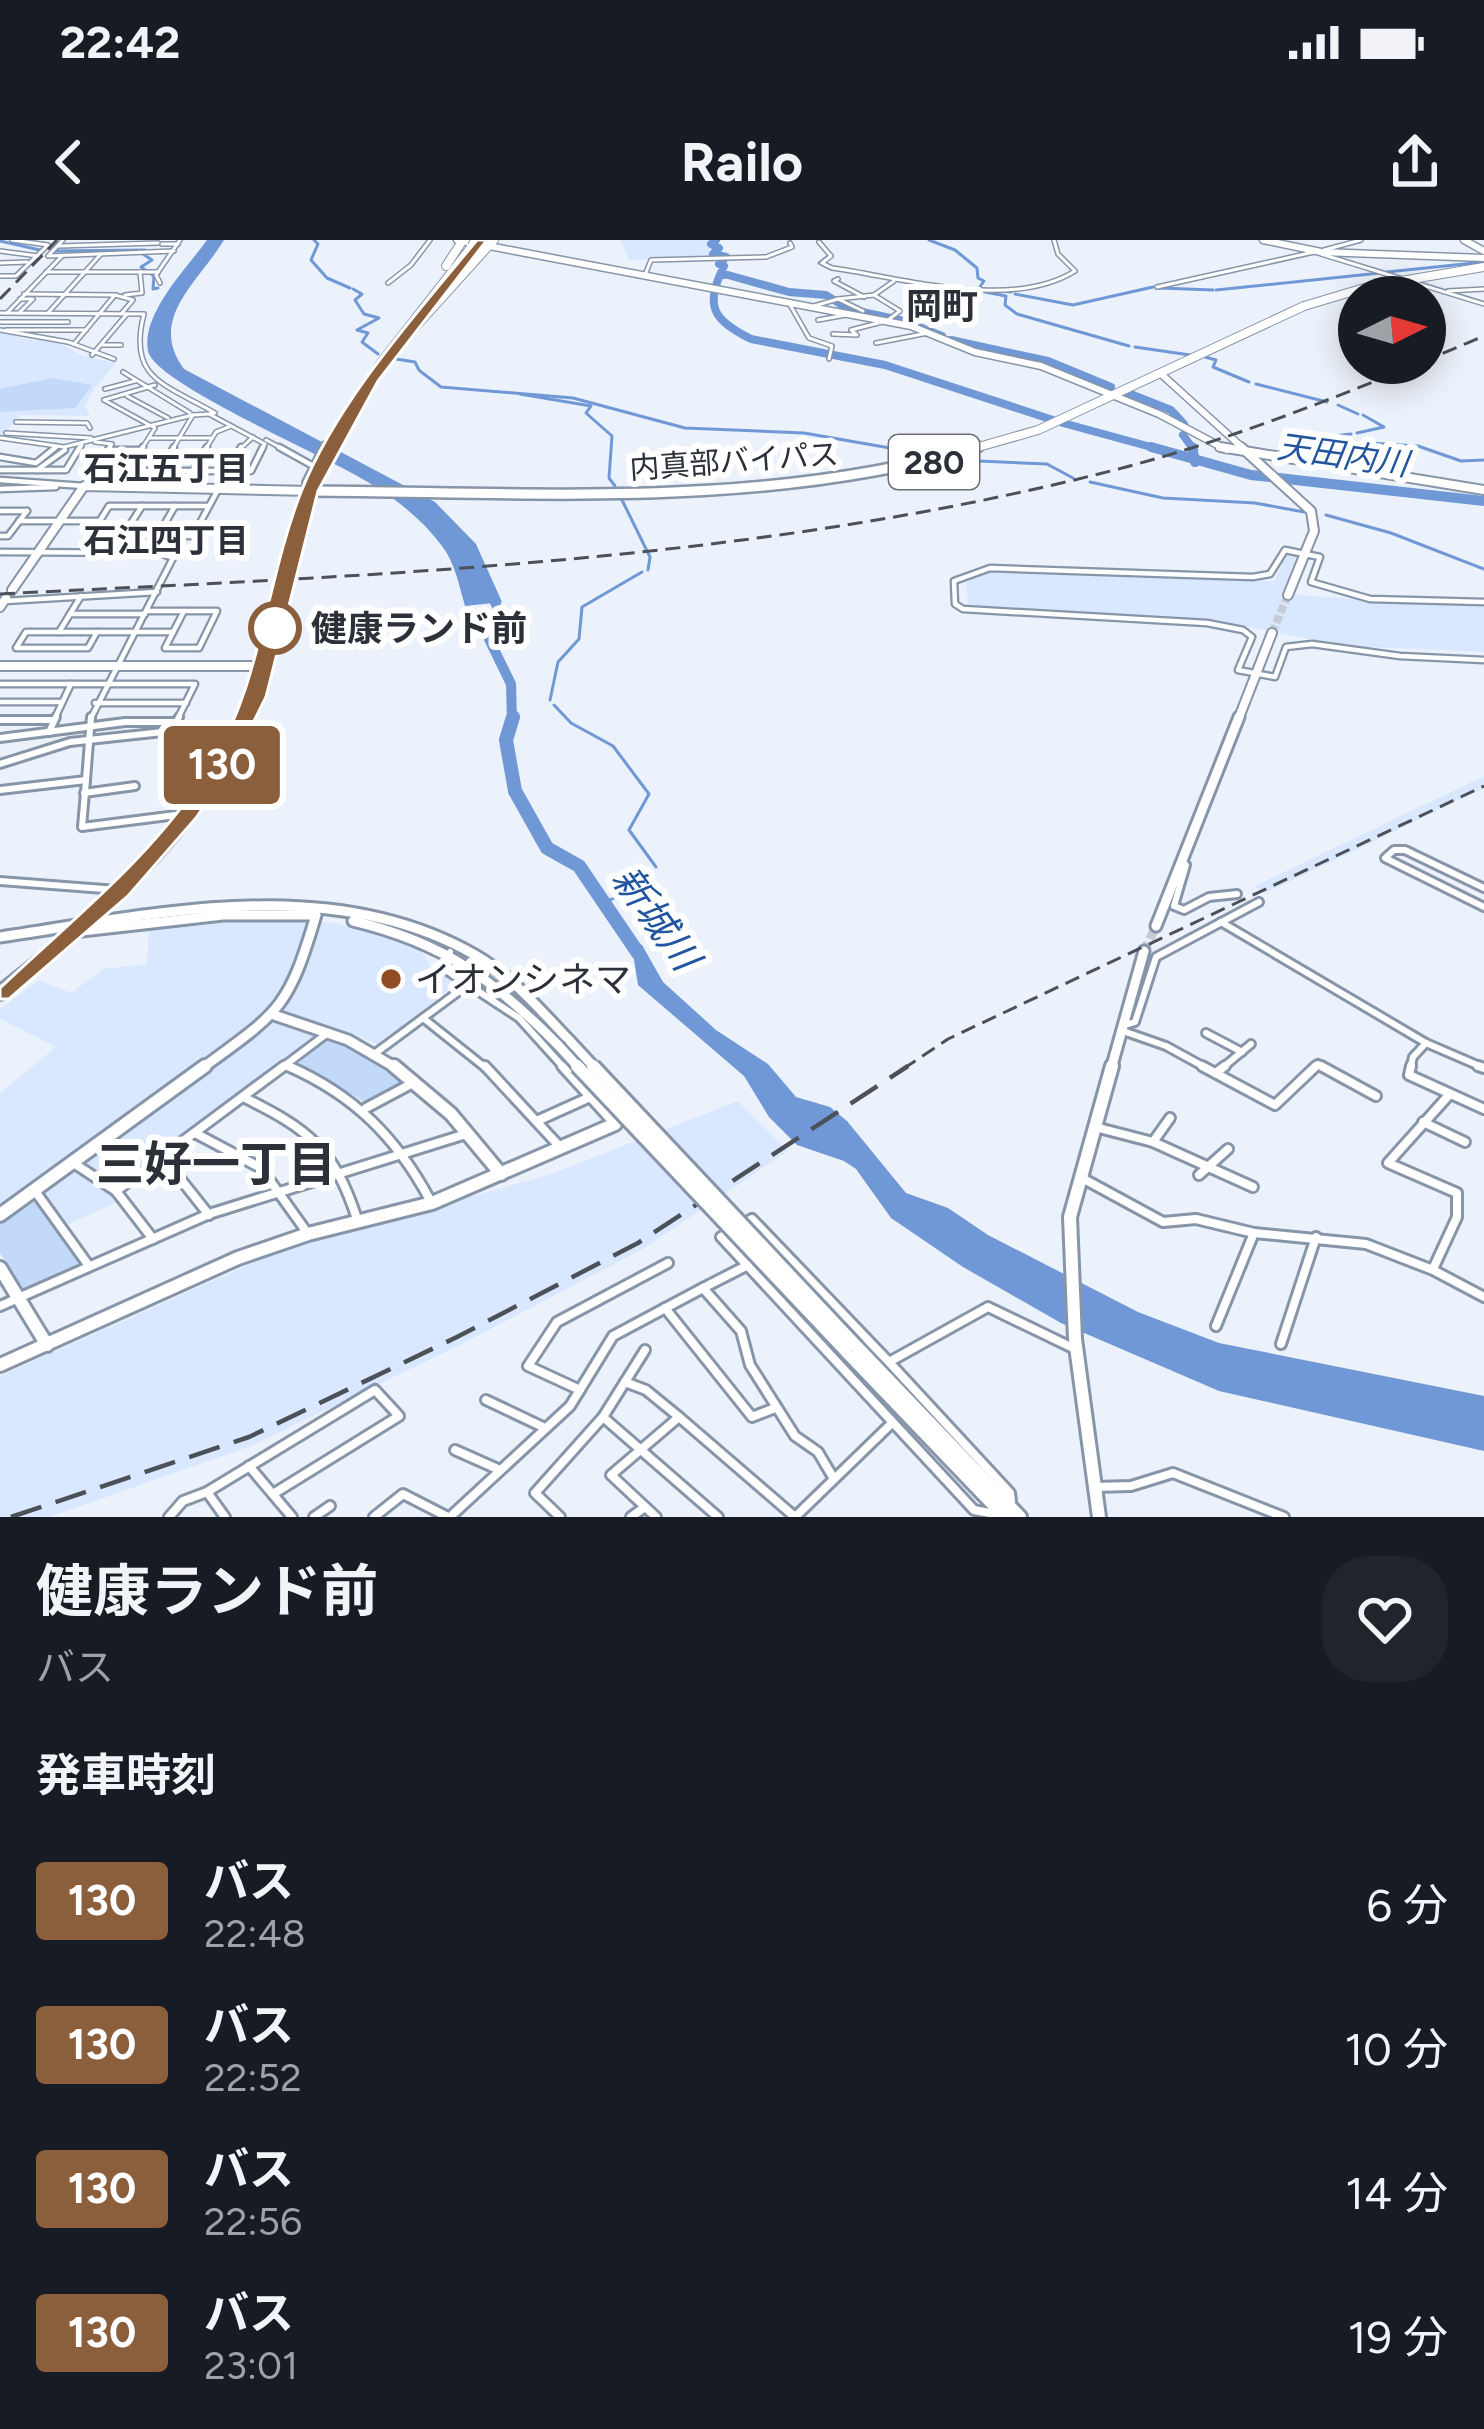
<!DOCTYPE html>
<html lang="ja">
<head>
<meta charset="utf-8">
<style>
	body { margin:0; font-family:Figtree,"Noto Sans JP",sans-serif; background:#20242c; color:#f1f3f6; height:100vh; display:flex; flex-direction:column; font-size:45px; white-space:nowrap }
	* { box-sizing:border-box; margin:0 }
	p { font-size:39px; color:#9ea1a6 }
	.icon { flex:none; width:66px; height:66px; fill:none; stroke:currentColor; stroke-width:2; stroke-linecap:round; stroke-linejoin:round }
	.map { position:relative; height:1277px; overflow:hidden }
	.side { display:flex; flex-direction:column; background:#171b24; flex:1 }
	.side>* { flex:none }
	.badge { padding:0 24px; border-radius:9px; font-size:42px; line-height:78px }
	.needle { width:78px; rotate:85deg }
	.fabs { position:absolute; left:1338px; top:36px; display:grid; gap:24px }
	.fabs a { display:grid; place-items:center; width:108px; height:108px; border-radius:50%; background:#171b24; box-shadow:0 6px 30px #0003; font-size:60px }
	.map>.badge { position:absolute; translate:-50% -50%; box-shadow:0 0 0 6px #fff }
	h2 { padding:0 36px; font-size:45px; line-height:108px }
	.round { display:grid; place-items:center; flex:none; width:126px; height:126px; border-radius:48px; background:#20242c }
	.head { display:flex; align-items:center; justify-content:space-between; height:204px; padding:0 36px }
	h1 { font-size:57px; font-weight:700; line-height:90px }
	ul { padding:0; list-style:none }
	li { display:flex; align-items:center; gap:36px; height:144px; padding:0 36px }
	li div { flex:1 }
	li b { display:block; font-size:45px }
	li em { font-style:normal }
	li .badge { min-width:132px; font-weight:700; text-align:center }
	.status { display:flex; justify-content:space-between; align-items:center; height:84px; padding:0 60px; background:#171b24; direction:ltr }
	.status svg { height:33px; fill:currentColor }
	header { display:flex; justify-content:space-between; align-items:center; height:156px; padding:0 36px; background:#171b24; font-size:54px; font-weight:700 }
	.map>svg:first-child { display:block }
</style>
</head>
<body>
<div class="status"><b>22:42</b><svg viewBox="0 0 49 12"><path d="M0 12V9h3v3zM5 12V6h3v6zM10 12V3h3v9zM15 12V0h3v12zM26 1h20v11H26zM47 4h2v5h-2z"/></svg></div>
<header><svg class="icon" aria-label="back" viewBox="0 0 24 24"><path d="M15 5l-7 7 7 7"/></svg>Railo<svg class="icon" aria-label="share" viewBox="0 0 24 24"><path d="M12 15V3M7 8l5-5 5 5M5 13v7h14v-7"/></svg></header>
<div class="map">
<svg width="1484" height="1277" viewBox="0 0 1484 1277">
	<rect width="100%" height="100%" fill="#ecf2fb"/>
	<g fill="#d9e8ff">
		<path d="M621,0H716L727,18L629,20Z"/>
		<path d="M0,91L24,99L56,101L83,116L116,123L94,149L85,166L90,176L21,175L0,198Z"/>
		<path d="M1288,312L1297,314L1282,354L1484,367V412L1344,406L1208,379L1044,373L968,364L966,342L987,333L1025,331L1274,341Z"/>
		<path d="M1484,536V548L1358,609L1265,653L1255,646Z"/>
		<path d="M243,678L335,683L420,708L432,729L458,742L379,805L332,786L110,950L119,961L65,986L40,951L0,968V853L56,807L0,779V769L39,740L71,753L103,729L147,724L149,689Z"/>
		<path d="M738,861L788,911L643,1009L462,1104L251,1206L49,1277H0V1136L277,1012L551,934Z"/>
	</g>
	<g fill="#c3d9fa">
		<path d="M52,138L92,145L75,168L0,172V149Z"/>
		<path d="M327,798L379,819L405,843L365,862L297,825Z"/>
		<path d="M30,961H37L80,1024L77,1030L30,1050L23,1048L0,1013V983Z"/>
	</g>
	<g fill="#7098d6">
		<path d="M207,0H224C198,43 147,79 184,129L435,262L476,304L502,362L465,366C459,345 455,323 442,306C422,279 395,258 366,241C330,218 154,143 148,111C141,74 187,28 207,0Z"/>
		<path d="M631,701L642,705L663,742L716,790L768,824L796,857L830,867L847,881L906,953L948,968L988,995L1138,1072L1219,1103L1484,1156V1211L1219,1151L1061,1083L963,1027L891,978L856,929L844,921L797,905L769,877L744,836L638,745Z"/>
	</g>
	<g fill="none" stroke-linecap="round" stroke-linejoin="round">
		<g stroke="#7098d6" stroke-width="3">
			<path d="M314,0L318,4L311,20L327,38L350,48"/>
			<path d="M929,0L955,10L977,28L978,38L984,41L979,48"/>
			<path d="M0,1L40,10"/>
			<path d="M56,11L145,10"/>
			<path d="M143,14L152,20L141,27L154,36L153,49L158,48"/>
			<path d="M827,17L819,23L829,28"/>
			<path d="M1387,32L1484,22"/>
			<path d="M1159,48L1213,50"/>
			<path d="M353,49L362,54L355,60L364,74L379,78L357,90L368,93L362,102L378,114"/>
			<path d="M1216,50L1380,33"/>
			<path d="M1000,51L1011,52"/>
			<path d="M985,52L1006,56L1005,65L1017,74L1129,106"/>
			<path d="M1015,54L1073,65L1153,47"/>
			<path d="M1135,107L1190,115"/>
			<path d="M1205,117L1216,120L1213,127L1249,142"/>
			<path d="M396,119L415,122L419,130"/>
			<path d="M420,131L441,147L573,158L685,188L804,193L930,215"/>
			<path d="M1256,144L1327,162"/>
			<path d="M520,154L591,166L586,173L612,196L609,238L615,246"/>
			<path d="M1338,165L1358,174"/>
			<path d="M1357,193L1384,187L1363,175"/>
			<path d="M1346,201L1333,196L1351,194"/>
			<path d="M1354,202L1418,206L1461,221L1484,220"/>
			<path d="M956,220L1047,224L1073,238"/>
			<path d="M1090,242L1163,258L1255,263L1304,272"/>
			<path d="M621,258L650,317L648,330"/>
			<path d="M1326,275L1391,293L1484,329"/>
			<path d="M550,460L558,422L579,399L582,367L642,332"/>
			<path d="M554,465L571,483L613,506L649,554L629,590L656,627"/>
			<path d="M603,663L619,656"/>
		</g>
		<g stroke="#7098d6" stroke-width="8">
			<path d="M716,0L711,4L719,8L713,14L726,17L719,24L724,26L720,35H724"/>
			<path d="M720,35C704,70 719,83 751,99L885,125L1053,180"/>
			<path d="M728,35L789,52L826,55L848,69L904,81L942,96"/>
			<path d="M951,100L1048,121L1111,147"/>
			<path d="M1128,153L1171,170L1184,184"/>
			<path d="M1063,183L1162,210"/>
			<path d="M1183,195L1194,210"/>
		</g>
		<g stroke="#7098d6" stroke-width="10">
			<path d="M1151,207L1251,235L1484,261"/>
			<path d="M1192,207L1195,222"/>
			<path d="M488,347L504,382L489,399L511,444L512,480"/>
		</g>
		<path stroke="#7098d6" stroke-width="14" d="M513,477L506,500L515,551L547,608L579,626L638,713"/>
		<path stroke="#c5cbd4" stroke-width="8" stroke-dasharray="8 3" stroke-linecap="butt" d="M1272,393L1288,355"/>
		<path stroke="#c5cbd4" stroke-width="9" stroke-dasharray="9 4.5" stroke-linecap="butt" d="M1144,711L1156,686"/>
		<g stroke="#8795a9" stroke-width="6">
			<g id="street-far3">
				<path d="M63,0L48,16L174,11"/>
				<path d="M819,2L831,16L822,23L832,28C904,38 1011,71 1075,31L1058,14L1054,0"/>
				<path d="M162,4H178"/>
				<path d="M59,6L158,3"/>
				<path d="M1324,10L1361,0"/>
				<path d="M0,11L38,16"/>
				<path d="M1321,14L1484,64"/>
				<path d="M0,23L27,22"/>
				<path d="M46,32H158"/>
				<path d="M645,35L651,20L766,17L792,7L790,3"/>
				<path d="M0,36H16L48,5L12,0"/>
				<path d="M838,39L834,41L864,57"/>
				<path d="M160,43L156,35L180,0"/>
				<path d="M388,43L411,25L430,0"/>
				<path d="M1157,47L1314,12"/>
				<path d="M1448,51L1484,49"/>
				<path d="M24,54L115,55L74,104"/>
				<path d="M115,55L133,60L121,74"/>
				<path d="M125,55L142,53L140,32"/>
				<path d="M789,63L809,98L832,106L829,119"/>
				<path d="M814,66L838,59"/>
				<path d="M863,71L838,59L874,55"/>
				<path d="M0,73L144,74C127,139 165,144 215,173L209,174L265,204L262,210"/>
				<path d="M7,73L62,16"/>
				<path d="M19,73L33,59H20"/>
				<path d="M48,73L101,14"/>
				<path d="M818,80L846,75"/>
				<path d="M888,80L900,71L874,55L894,41"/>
				<path d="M0,82H68"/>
				<path d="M0,90L68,102L114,119"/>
				<path d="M6,90H86"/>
				<path d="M833,94L857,95L851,90L882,82"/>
				<path d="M876,103L928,93"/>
				<path d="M101,105H121"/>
				<path d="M92,115L127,74"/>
				<path d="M123,132L190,173"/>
				<path d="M105,149L135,141"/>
				<path d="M127,156L168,178"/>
				<path d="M104,160L155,188L141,210"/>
				<path d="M104,160L155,145"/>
				<path d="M16,182L87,183L90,188"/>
				<path d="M6,193L91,198"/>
				<path d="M1,198L64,207L193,175"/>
				<path d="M149,198H212"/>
				<path d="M266,200L285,210"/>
				<path d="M95,202L112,204L108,210"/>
				<path d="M52,210L56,207"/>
				<path d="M79,210L82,205"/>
				<path d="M108,210H140"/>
				<path d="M172,210L193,175L209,174"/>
				<path d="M205,210L216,192L231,186"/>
				<path d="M239,210L253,197"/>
			</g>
		</g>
		<g stroke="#8795a9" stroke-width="9">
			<g id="street-far2">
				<path d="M143,207L128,231H251L263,207"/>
				<path d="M279,207L315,227"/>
				<path d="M108,210H140"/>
				<path d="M0,217L36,223L56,207"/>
				<path d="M0,230H66L80,207"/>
				<path d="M37,230L65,210"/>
				<path d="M160,231L174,207"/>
				<path d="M193,231L207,207"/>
				<path d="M0,240L84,246"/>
				<path d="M84,246L110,207"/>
				<path d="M0,249L56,247"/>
				<path d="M209,266H109L91,295L191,296L194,294L241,207"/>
				<path d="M0,271H27"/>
				<path d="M19,281H99"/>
				<path d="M0,296H8L27,271"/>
				<path d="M157,297L175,266"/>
				<path d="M0,312L160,313L173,318L90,480"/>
				<path d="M112,313L142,266"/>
				<path d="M5,361L157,352"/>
				<path d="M1484,362L1370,359L1311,342L1320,317L1285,310L1270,334L1253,337L990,328L954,341L955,364L963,369L1207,383L1243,390L1252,397L1238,430L1275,437L1286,407L1312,404L1400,416L1484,420"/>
				<path d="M147,371H184"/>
				<path d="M184,371H217L199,408H165Z"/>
				<path d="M70,374H145"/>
				<path d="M26,392H97L88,408H16Z"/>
				<path d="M59,392L81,356"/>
				<path d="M97,392H173"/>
				<path d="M0,444H195L177,480"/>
				<path d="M0,462H61"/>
				<path d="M95,463H186"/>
				<path d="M0,480H51"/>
				<path d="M54,480L71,444"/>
			</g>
		</g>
		<g stroke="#8795a9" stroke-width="12">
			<g id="street-far1">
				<path d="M0,480H51"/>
				<path d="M49,492L56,477"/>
				<path d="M0,498L125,482H178"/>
				<path d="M0,524L70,502L172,491L179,477"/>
				<path d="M86,540L91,477"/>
				<path d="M0,550L86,540L82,587L184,574"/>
				<path d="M84,553L135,546"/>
				<path d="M1181,621L1186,625L1174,666L1184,670L1209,657L1237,654"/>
				<path d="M0,641L117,650"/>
				<path d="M1484,648L1405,610H1394L1385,618L1484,667"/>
				<path d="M1221,682L1426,803L1484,828"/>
				<path d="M450,712L443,728L519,778L565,829"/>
				<path d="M423,778L487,829"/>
				<path d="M1125,785L1135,782L1156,717L1259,662"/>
				<path d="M1123,791L1166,806L1208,829"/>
				<path d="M1206,793L1242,812"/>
				<path d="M377,812L470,743"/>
				<path d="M287,825L295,829"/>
				<path d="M280,829L329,792"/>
				<path d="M1221,829L1251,804"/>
				<path d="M1313,829L1318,824L1326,829"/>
				<path d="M1410,829L1413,817L1426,803"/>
			</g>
		</g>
		<g stroke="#8795a9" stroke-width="14">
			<g id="street">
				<path d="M288,826C354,855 396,897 430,960"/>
				<path d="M485,826L560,907"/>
				<path d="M562,826L613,882"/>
				<path d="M1202,826L1275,865L1316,826"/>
				<path d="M1321,826L1376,856"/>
				<path d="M1411,826L1409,835L1484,869"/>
				<path d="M1478,826L1484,828"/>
				<path d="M1217,832L1225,826"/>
				<path d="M243,857C308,889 334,908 357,979"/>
				<path d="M366,868L411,844"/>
				<path d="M539,880L590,857"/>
				<path d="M1423,882L1465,902"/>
				<path d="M1095,887L1153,902L1253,947"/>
				<path d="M195,893L261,928L306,991"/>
				<path d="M1153,902L1170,878"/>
				<path d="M163,917L209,975"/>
				<path d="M75,924L116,951L284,826"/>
				<path d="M1199,935L1228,909"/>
				<path d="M1082,938L1163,982L1196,979L1254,993L1366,1004L1433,1030L1484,1057"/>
				<path d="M35,951L89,1026"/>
				<path d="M116,951L153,999"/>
				<path d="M744,984L752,979L889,1122"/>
				<path d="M733,990L721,997L974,1270L1000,1275"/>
				<path d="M748,1025L703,1048L741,1091L750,1125L795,1196L818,1212L834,1239"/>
				<path d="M1433,1029L1457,977V953L1388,923L1449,855"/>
				<path d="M0,1066L209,974L466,894"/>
				<path d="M665,1068L752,1177L775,1168"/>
				<path d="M1216,1086L1254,993"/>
				<path d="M1281,1104L1316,997"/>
				<path d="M625,1142L646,1150L679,1177"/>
				<path d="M580,1150L528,1126L557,1082L668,1023"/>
				<path d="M486,1160L543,1187"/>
				<path d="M603,1177L645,1110"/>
				<path d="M455,1210L500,1230"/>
				<path d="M249,1226L292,1277"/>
				<path d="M1095,1247L1131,1246L1173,1233L1284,1277"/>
				<path d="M207,1252L225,1277"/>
				<path d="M1011,1261L1010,1253L889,1122L988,1067L1073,1108"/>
				<path d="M169,1277L183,1261L207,1252L375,1150L399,1176L273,1254"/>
				<path d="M314,1277L330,1266"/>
				<path d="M374,1277L403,1254L448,1277"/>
				<path d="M450,1277L570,1166L613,1096L703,1048"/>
				<path d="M560,1277L535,1253L603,1177L718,1277"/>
				<path d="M631,1277L645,1267"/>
				<path d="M656,1277L611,1235L679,1177L795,1277"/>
				<path d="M795,1277L892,1183"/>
			</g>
		</g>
		<g stroke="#8795a9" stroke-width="9">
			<g id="secondary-far3">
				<path d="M457,0L911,86L975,112L1041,126L1159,174L1227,210"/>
				<path d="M1464,0L1484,11"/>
				<path d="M1160,133L1245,210"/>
			</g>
		</g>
		<g stroke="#8795a9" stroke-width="12">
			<g id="secondary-far2">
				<path d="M1220,207L1484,250"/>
				<path d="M1241,207L1311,271L1314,291L1288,355"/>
				<path d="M12,350L84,246L310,251"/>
				<path d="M0,367L6,358"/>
				<path d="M0,426H266"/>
				<path d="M1238,480L1272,393"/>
			</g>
		</g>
		<g stroke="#8795a9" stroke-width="15">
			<g id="secondary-far1">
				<path d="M353,681C445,703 494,740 559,806"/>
				<path d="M1156,686L1239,477"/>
				<path d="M73,692L223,675H313"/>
				<path d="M0,697C155,674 331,632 475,715C512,736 541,771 570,801"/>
				<path d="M274,775L348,800L398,829"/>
				<path d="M201,829C279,772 288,770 316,675"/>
				<path d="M1111,829L1144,711"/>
			</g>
		</g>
		<g stroke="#8795a9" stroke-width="18">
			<g id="secondary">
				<path d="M394,826L451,874L501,934"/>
				<path d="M0,975L205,826"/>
				<path d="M0,1028L47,1105"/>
				<path d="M857,1107L1020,1277"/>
				<path d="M846,1111L1005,1277"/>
				<path d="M0,1125L238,1018L308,994L432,963L615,884"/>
				<path d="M1099,1277L1075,1099L1070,977L1112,826"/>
			</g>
		</g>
		<g stroke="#8795a9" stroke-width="9">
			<path id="primary" d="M1263,0L1321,12L1484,18"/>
		</g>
		<g stroke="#8795a9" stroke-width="10">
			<g id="highway-far2">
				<path d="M446,26L463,0"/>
				<path d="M410,93L494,0"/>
				<path d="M325,210L383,120L472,6"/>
				<path d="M968,210L1038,190L1304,66L1371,46L1484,27"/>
			</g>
		</g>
		<g stroke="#8795a9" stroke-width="14">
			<g id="highway-far1">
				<path d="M310,251C533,252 761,270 978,207"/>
				<path d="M245,480L265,431L310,251L308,243L326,207"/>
			</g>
		</g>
		<g stroke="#8795a9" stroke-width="18">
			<path id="highway" d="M0,753C98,676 195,593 247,477"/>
		</g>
		<use href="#street-far3" stroke="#fff" stroke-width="3"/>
		<use href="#street-far2" stroke="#fff" stroke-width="4.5"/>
		<use href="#street-far1" stroke="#fff" stroke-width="6"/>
		<use href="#street" stroke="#fff" stroke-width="8"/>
		<use href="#secondary-far3" stroke="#fff" stroke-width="6"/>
		<use href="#secondary-far2" stroke="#fff" stroke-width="8"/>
		<use href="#secondary-far1" stroke="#fff" stroke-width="9"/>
		<use href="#secondary" stroke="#fff" stroke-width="12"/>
		<use href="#primary" stroke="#fff" stroke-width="6"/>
		<use href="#highway-far2" stroke="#fff" stroke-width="8"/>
		<use href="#highway-far1" stroke="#fff" stroke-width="9"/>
		<use href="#highway" stroke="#fff" stroke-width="12"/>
		<g stroke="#4b5059" stroke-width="3" stroke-dasharray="15 8" stroke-linecap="butt">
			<path d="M0,59L57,0"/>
			<path d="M0,354C377,335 759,323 1126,227C1250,194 1367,145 1484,96"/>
			<path d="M903,829L948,799L1484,546"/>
		</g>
		<path stroke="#4b5059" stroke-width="4.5" stroke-dasharray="32 15" stroke-linecap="butt" d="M11,1277L249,1197L457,1097L638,1003L908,826"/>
		<g stroke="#8795a9" stroke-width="15" stroke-linecap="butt">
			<g id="secondary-bridge-far1">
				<path d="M570,801L596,829"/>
				<path d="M559,806L580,829"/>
			</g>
		</g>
		<g stroke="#8795a9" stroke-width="18" stroke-linecap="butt">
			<g id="secondary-bridge">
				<path d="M577,826L846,1111"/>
				<path d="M593,826L857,1107"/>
			</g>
		</g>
		<g stroke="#8795a9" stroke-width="10" stroke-linecap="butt">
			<path id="highway-bridge" d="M472,6L475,0"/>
		</g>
		<use href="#secondary-bridge-far1" stroke="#fff" stroke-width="9"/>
		<use href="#secondary-bridge" stroke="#fff" stroke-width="12"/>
		<use href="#highway-bridge" stroke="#fff" stroke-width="8"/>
	</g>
	<path fill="#8b5e3c" stroke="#fff" stroke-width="3" d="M477,0H487L378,141L318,251L266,457L231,527L196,578L128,656L9,759H0V748C70,681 153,617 209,528C262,443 265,344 301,252C337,161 416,74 477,0Z"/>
	<circle fill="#fff" stroke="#8b5e3c" stroke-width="6" cx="275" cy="388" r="24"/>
	<circle fill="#914c23" stroke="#fff" stroke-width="4.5" cx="391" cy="739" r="12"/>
	<g text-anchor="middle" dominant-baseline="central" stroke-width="12" stroke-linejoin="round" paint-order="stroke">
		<g font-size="30" fill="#2b3039" stroke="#fff">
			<text transform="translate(734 221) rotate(-4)">内真部バイパス</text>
		</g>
		<g font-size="33" font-style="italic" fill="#22549f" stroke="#fff">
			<text transform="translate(1343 215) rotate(8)">天田内川</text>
		</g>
		<rect fill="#fff" stroke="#6b6e74" stroke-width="3" x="889" y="195" width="90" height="54" rx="9"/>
		<g font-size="33" font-weight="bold" fill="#2b3039">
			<text x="934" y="222">280</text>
		</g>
		<g font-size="33" font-weight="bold" fill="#2b3039" stroke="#fff">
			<text x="166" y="228">石江五丁目</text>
			<text x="166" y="300">石江四丁目</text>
		</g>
		<g font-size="36" font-weight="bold" fill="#2b3039" stroke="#fff">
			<text x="942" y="66">岡町</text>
		</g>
		<g font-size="36" font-weight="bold" fill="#2b3039" stroke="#fff" text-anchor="start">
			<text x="311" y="388">健康ランド前</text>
		</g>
		<g font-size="36" fill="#2b3039" stroke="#fff" text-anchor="start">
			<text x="415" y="739">イオンシネマ</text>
		</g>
		<g font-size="39" font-style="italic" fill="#22549f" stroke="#fff">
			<text transform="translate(656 678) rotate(54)">新城川</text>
		</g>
		<g font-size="48" font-weight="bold" fill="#2b3039" stroke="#fff">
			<text x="216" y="924">三好一丁目</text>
		</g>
	</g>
</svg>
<div class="fabs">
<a><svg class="needle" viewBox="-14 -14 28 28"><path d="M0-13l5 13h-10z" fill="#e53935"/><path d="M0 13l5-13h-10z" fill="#9ea1a6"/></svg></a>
</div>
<b class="badge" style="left:222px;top:525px;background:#8b5e3c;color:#fff">130</b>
</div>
<section class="side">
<div class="head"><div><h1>健康ランド前</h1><p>バス</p></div><a class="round"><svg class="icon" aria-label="heart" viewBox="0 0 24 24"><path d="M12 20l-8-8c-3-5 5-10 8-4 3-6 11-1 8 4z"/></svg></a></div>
<h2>発車時刻</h2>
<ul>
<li><span class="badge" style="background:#8b5e3c;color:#fff">130</span><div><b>バス</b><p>22:48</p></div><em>6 分</em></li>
<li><span class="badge" style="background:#8b5e3c;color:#fff">130</span><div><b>バス</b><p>22:52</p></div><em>10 分</em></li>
<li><span class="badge" style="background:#8b5e3c;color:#fff">130</span><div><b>バス</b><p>22:56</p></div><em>14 分</em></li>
<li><span class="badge" style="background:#8b5e3c;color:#fff">130</span><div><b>バス</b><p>23:01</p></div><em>19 分</em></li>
</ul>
</section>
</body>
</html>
